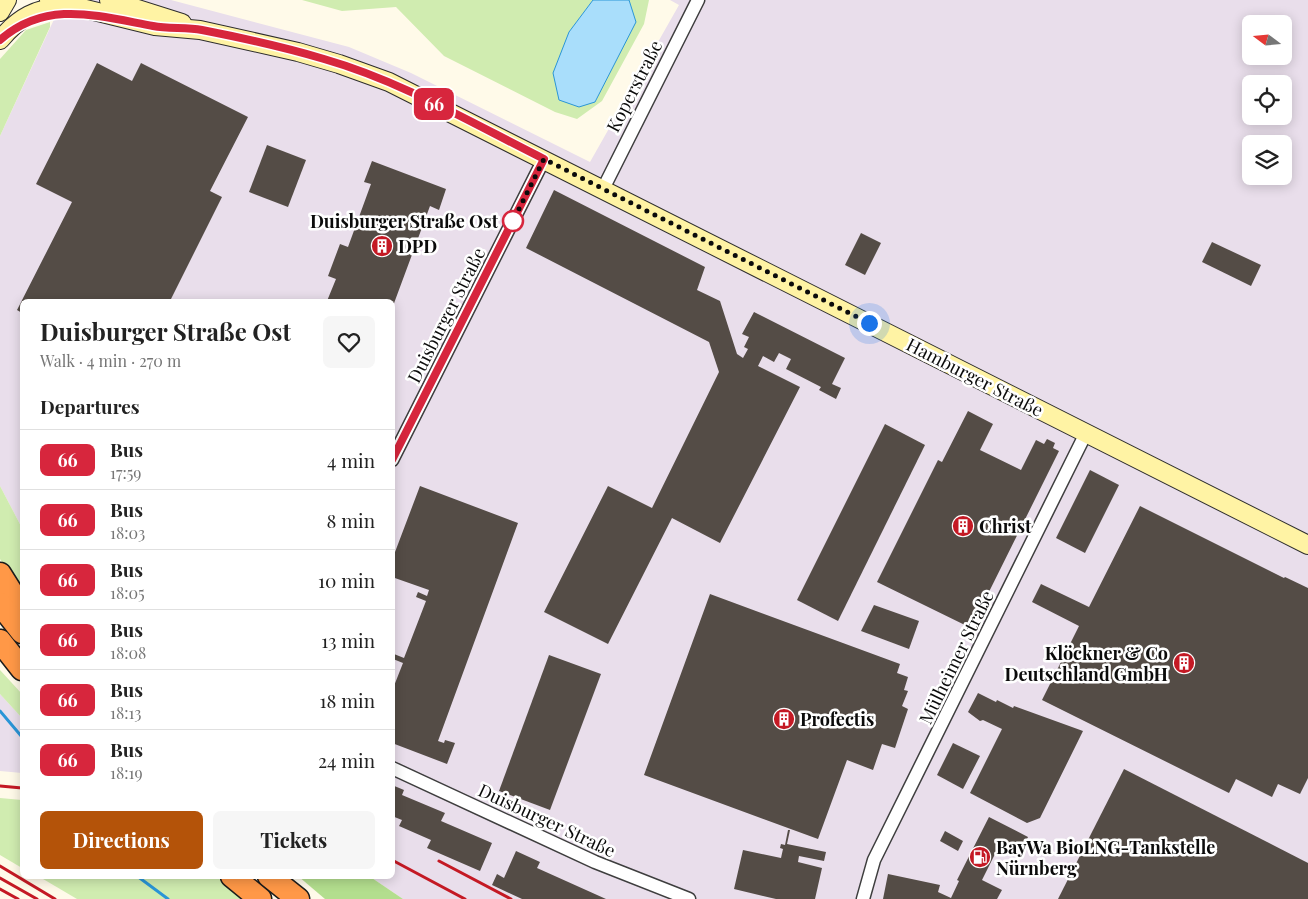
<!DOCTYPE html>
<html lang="en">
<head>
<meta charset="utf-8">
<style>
	body { margin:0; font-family:"Playfair Display",serif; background:#f6f6f6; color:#222; height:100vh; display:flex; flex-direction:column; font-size:19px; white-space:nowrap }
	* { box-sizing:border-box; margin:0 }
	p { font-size:16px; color:#767676 }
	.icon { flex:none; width:28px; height:28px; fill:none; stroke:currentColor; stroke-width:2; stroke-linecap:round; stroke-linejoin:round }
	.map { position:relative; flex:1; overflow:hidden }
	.side { position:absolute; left:20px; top:299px; width:375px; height:580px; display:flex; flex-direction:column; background:#fff; border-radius:8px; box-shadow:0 2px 12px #0003 }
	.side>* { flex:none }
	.badge { padding:0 10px; border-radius:8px; font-size:18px; line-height:32px }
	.needle { width:32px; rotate:286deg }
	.buttons { position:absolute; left:1242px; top:15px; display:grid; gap:10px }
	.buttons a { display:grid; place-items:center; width:50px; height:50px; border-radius:8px; background:#fff; box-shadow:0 2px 12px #0003; font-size:25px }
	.you { position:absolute; width:25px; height:25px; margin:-12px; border:4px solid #fff; border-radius:50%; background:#1a73e8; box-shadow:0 0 0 8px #1a73e833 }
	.map>.badge { position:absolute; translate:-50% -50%; box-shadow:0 0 0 2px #fff }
	h2 { padding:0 20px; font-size:19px; line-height:45px }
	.round { display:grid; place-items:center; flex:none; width:52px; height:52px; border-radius:8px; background:#f6f6f6 }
	.headline { display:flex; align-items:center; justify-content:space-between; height:85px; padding:0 20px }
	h1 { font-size:24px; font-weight:700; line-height:38px }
	.primary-button { display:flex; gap:10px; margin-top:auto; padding:10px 20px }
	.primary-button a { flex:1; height:58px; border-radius:8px; background:#b45309; color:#fff; font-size:20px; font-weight:700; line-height:58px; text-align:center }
	.primary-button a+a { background:#f6f6f6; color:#222 }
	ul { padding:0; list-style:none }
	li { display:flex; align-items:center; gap:15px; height:60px; padding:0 20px; border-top:1px solid #e0e0e0 }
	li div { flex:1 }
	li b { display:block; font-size:19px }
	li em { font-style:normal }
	li .badge { min-width:55px; font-weight:700; text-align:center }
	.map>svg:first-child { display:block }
</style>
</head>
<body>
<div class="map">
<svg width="1308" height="899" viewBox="0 0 1308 899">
	<rect width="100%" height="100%" fill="#fffae9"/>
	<g fill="#e9deeb" fill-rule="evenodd">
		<path d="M63,0H171L349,47L411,73L590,162L679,5L670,0H1308V899H403L369,876H392V301H22V528L0,486V136ZM1251,24H1284V56H1251ZM1251,84H1284V116H1251ZM1251,144H1284V176H1251Z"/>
		<path d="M0,694L22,718V773L0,771Z"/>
	</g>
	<g fill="#d0ecb0">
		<path d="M302,0H593L569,32L595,102L635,22L629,0H649L644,24L602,101L577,119L555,112L444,56L396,7L342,11Z"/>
		<path d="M50,22V27L0,136V59L26,30Z"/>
		<path d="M0,486L22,528V593L0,559Z"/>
		<path d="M0,670L22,694V718L0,694Z"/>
		<path d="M0,798L22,800V868L0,855Z"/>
		<path d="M38,876H216L244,899H77Z"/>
	</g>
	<path fill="#b3de8e" d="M298,876H369L403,899H325Z"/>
	<path fill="#a9defb" stroke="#2a95d7" d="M593,0H629L636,22L595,102L579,107L559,100L553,73L569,32Z"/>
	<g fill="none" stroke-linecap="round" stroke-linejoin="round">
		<g stroke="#2a95d7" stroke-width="3">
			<path d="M0,711L22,737"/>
			<path d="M137,876L168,899"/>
		</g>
	</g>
	<g fill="#544c46">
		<path d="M97,63L132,81L141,63L248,117L210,191L222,197L170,301H22V313L17,310L72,202L36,184Z"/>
		<path d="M267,145L306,160L288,207L249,192Z"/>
		<path d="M372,161L446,189L439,210L430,206L393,306L392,301H327L336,279L328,276L340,244L348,247L371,184L364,182Z"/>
		<path d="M554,190L705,267L697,290L720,301L737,354L743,358L748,349L744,347L749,337L742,334L754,312L845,358L832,384L841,388L836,399L819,390L821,387L786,369L791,359L779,353L774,362L763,356L758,366L800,387L720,543L672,518L608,644L544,612L608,486L652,508L719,372L709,342L526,248Z"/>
		<path d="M861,233L881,243L865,275L845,265Z"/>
		<path d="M1212,242L1261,265L1251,286L1202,262Z"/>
		<path d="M968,411L993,424L980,450L1021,470L1036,440L1044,444L1047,439L1055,443L1053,448L1059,451L971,628L877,582L938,460L942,462Z"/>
		<path d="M885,424L925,445L838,621L797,600Z"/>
		<path d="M1090,470L1119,485L1085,553L1056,538Z"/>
		<path d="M420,486L518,523L438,741L444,743L445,740L455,743L447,764L392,743V691L403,663L393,659L394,654L404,658L426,601L416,597L418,592L427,596L429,590L392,577V560Z"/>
		<path d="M1140,506L1284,578L1285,577L1308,588V778L1300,794L1278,784L1272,797L1236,779L1229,793L1042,700L1079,626L1032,602L1041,584L1089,607Z"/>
		<path d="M710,594L900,664L897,673L908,677L904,690L908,691L902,706L908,709L895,748L882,744L873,770L847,760L818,839L644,775Z"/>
		<path d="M874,605L919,621L909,649L861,631Z"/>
		<path d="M549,655L601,674L550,810L499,791Z"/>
		<path d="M978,693L996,702L997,700L1013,708L1014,706L1083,731L1040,818L1027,823L970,793L1002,729L983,720L980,721L968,712Z"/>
		<path d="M953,743L980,756L963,789L937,775Z"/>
		<path d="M1124,769L1308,863V899H1058Z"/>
		<path d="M392,785L404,790L402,795L445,813L441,821L492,843L480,871L427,848L431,840L399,826L402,820L392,816Z"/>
		<path d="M989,817L1028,837L1021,852L1001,842L982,880L1002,890L997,899H883L888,874L940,885L938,892L951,898L959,881L957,880Z"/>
		<path d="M788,830H790L787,844L826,852L824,861L799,856L798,862L822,868L815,899H776L734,889L743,850L781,858L783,849L780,848L781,844L785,845Z"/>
		<path d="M945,831L963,841L958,851L940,841Z"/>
		<path d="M516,851L540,862L537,868L606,899H522L492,885L497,874L504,878Z"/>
	</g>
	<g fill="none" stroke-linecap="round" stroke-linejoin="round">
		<g stroke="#3e3e3e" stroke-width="15">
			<g id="street">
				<path d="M603,189L698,0"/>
				<path d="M392,460L544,159"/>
				<path d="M392,768L595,862L689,899"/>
				<path d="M863,899L874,860L1086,433"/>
			</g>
		</g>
		<g stroke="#2d2d2d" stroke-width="20">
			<g id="secondary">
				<path d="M49,0L155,26L200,30L298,52L339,64L389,82L1308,545"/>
				<path d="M109,0L182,23"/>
				<path d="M0,12L7,0"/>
				<path d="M0,40C18,18 37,7 66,7"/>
			</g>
		</g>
		<g stroke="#1c1c1c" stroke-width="25">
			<g id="highway">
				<path d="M0,574L22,609"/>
				<path d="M0,604L22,632"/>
				<path d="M0,641L22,669"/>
				<path d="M232,876L260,899"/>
				<path d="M269,876L298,899"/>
			</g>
		</g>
		<use href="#street" stroke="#fff" stroke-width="12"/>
		<use href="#secondary" stroke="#fff3a4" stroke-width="18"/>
		<use href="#highway" stroke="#ff9847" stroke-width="22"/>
		<g stroke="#c41924" stroke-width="3">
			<path d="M0,786L22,788"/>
			<path d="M392,860L465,899"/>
			<path d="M439,861L511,899"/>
			<path d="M0,866L55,899"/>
			<path d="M0,878L37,899"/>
			<path d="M0,889L18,899"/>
		</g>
	</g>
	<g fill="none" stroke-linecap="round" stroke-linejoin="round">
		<g stroke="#fff" stroke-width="11">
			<path id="line" d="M0,40C46,0 94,15 153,26C169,29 186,27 202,30C243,38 284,47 324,59C401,81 472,123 544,159L392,460"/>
		</g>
		<use href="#line" stroke="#d7263d" stroke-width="8"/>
		<path stroke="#0b0b0b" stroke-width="5" stroke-dasharray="0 9" d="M513,221L512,223L544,159L869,323"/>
	</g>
	<defs>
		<g id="building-disc" transform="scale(1.125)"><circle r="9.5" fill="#c41924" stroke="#fff"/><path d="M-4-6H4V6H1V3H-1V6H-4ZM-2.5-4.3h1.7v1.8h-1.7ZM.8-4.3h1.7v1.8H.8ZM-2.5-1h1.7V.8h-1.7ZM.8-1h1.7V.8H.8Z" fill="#fff"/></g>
		<g id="fuel-disc" transform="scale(1.125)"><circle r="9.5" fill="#c41924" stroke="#fff"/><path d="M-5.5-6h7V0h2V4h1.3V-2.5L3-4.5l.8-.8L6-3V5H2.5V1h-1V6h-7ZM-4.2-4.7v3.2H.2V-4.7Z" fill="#fff"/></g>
	</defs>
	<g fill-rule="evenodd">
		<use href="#building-disc" x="382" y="246"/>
		<use href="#building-disc" x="963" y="526"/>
		<use href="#building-disc" x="1184" y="663"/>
		<use href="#building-disc" x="784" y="719"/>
		<use href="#fuel-disc" x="980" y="857"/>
	</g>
	<circle fill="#fff" stroke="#d7263d" stroke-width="2.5" cx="513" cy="221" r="10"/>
	<g text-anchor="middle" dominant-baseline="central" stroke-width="5" stroke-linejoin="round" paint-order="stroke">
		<g font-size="18" fill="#0b0b0b" stroke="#fff">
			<text transform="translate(634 86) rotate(-63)">Koperstraße</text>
			<text transform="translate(446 315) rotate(-63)">Duisburger Straße</text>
			<text transform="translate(975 377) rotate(27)">Hamburger Straße</text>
			<text transform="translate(956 657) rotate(-64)">Mülheimer Straße</text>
			<text transform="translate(547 820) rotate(25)">Duisburger Straße</text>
		</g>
		<g font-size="18" font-weight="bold" fill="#0b0b0b" stroke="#fff" text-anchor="end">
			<text x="498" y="221">Duisburger Straße Ost</text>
		</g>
		<g font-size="18" font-weight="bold" fill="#0b0b0b" stroke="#fff" text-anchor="start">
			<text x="398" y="246">DPD</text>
			<text x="979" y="526">Christ</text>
			<text x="1168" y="653" text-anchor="end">Klöckner &amp; Co<tspan x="1168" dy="21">Deutschland GmbH</tspan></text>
			<text x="800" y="719">Profectis</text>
			<text x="996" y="847">BayWa BioLNG-Tankstelle<tspan x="996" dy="21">Nürnberg</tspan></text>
		</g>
	</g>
</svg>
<div class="buttons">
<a><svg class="needle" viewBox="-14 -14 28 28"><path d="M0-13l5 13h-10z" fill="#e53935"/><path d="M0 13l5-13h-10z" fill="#767676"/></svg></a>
<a><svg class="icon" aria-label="locate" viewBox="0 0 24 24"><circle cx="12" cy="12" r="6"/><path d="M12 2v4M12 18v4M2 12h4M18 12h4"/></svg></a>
<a><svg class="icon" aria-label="layers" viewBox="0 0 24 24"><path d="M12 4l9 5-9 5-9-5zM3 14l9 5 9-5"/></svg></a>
</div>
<div class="you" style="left:869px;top:323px"></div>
<b class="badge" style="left:434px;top:104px;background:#d7263d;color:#fff">66</b>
<section class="side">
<div class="headline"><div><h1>Duisburger Straße Ost</h1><p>Walk · 4 min · 270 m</p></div><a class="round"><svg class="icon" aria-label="heart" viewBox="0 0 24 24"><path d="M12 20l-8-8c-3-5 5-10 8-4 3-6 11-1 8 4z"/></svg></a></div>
<h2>Departures</h2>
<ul>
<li><span class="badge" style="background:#d7263d;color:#fff">66</span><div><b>Bus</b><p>17:59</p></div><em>4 min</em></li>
<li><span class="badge" style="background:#d7263d;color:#fff">66</span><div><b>Bus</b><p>18:03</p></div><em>8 min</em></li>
<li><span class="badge" style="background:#d7263d;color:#fff">66</span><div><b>Bus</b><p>18:05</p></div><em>10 min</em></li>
<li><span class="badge" style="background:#d7263d;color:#fff">66</span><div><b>Bus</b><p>18:08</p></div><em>13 min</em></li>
<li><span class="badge" style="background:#d7263d;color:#fff">66</span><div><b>Bus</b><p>18:13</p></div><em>18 min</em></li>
<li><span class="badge" style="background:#d7263d;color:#fff">66</span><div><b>Bus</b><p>18:19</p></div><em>24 min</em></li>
</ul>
<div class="primary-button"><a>Directions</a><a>Tickets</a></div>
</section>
</div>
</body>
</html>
